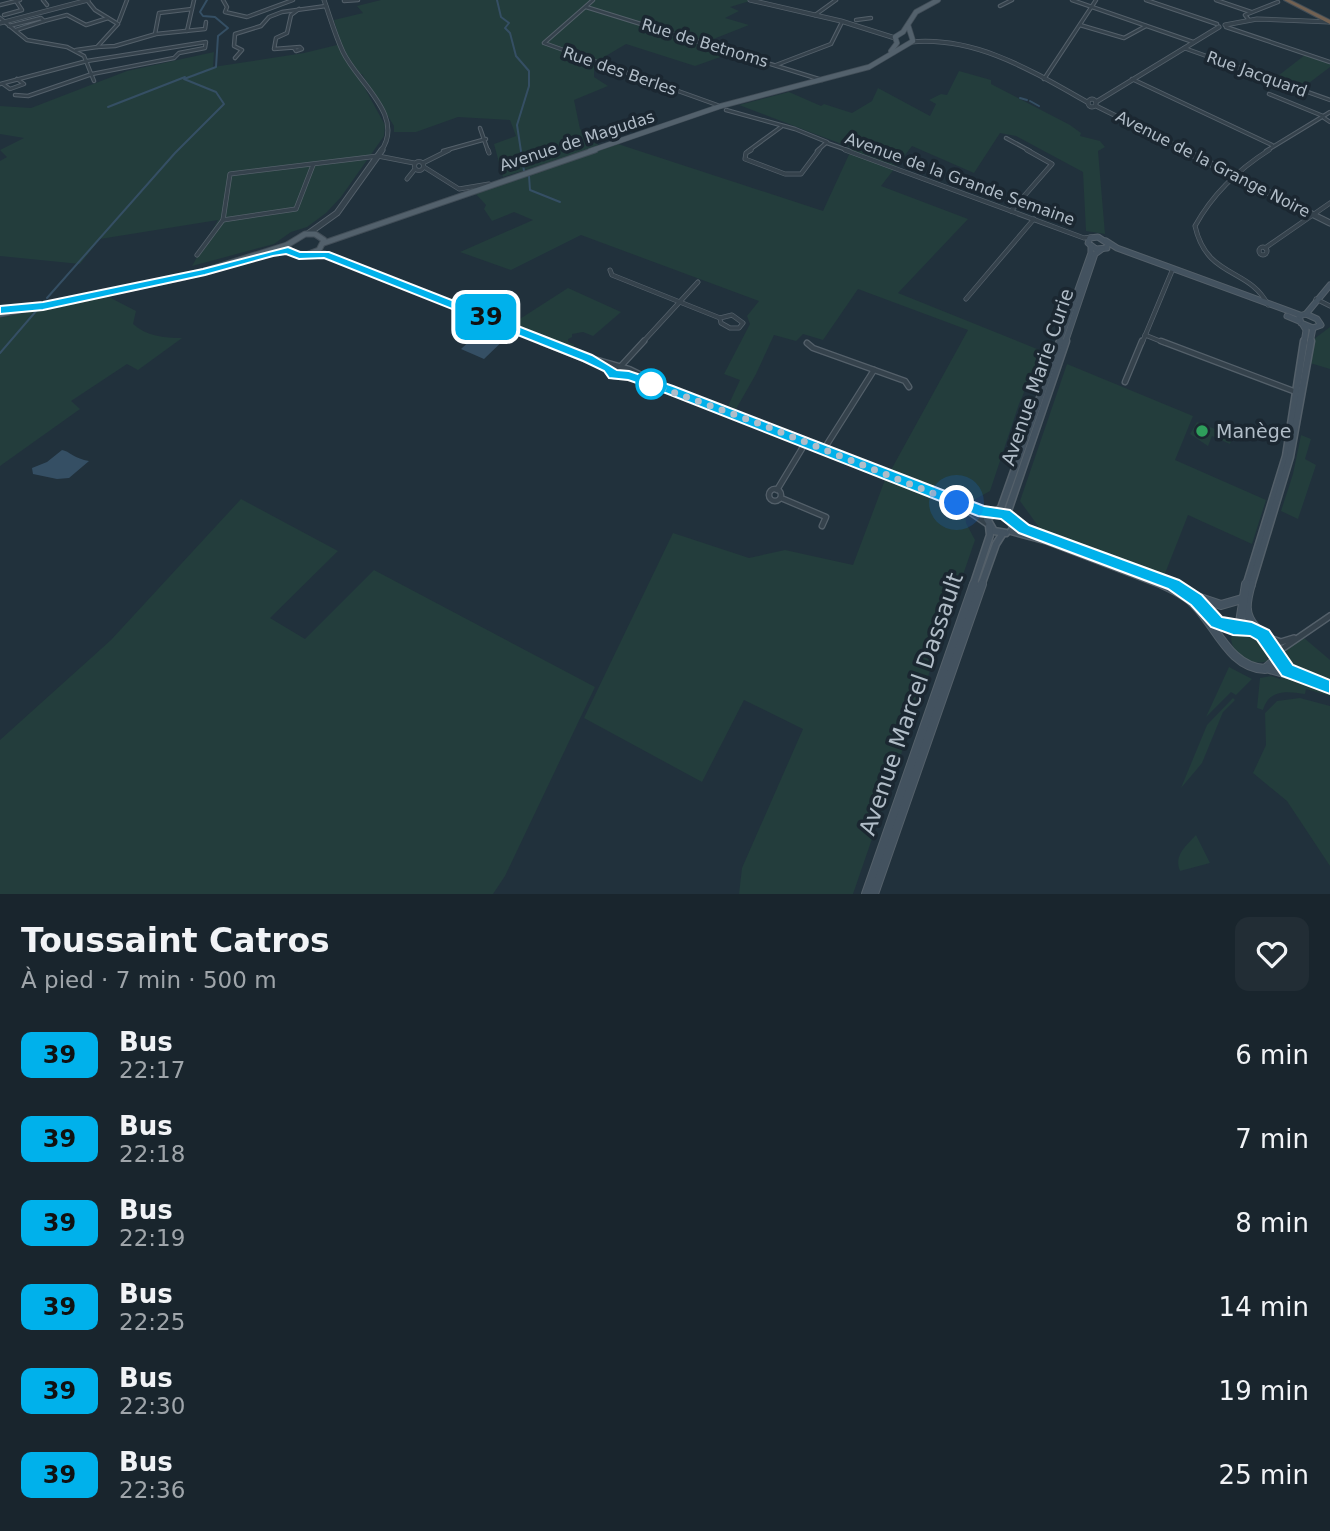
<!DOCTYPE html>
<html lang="fr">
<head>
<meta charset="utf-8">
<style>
	body { margin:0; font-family:"DejaVu Sans",sans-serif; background:#222d35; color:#f1f3f6; height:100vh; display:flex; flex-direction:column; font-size:26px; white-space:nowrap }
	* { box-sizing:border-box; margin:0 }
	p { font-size:23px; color:#9fa5aa }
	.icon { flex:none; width:38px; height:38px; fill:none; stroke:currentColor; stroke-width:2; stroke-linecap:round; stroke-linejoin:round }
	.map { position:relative; height:894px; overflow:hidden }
	.panel { display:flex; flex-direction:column; background:#19252d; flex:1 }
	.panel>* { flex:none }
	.badge { padding:0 14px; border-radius:10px; font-size:24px; line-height:46px }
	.you { position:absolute; width:35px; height:35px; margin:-18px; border:5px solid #fff; border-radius:50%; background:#1a73e8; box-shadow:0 0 0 10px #1a73e833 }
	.map>.badge { position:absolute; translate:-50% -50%; box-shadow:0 0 0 4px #fff }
	.round { display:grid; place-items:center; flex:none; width:74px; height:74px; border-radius:14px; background:#222d35 }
	.summary { display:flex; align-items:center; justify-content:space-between; height:119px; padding:0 21px }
	h1 { font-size:33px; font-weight:700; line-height:52px }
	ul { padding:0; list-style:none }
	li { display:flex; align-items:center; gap:21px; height:84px; padding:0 21px }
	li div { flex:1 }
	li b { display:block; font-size:26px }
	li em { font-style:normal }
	li .badge { min-width:77px; font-weight:700; text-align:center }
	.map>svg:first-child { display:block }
</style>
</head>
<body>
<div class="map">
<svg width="1330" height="894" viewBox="0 0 1330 894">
	<rect width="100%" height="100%" fill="#21313c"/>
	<g fill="#233d3c">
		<path d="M381,0H753L730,7L739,11L725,18L749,25L706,42L729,54L695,66L626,44L594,63V77L608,86L574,100L580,129L600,146L503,177L494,144L516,136L510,120L458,117L416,132H394V126L362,74H357L385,125L384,136L341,197L326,213L307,227L291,232L274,244L192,266L218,220L100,239L80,264L0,256V161L7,157L0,150L24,138L0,134V106L31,108L127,71L214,52L213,67L304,53L341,44L334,20L363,13L357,6Z"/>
		<path d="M1305,55L1330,63V67L1301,89L1274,79Z"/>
		<path d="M959,71L991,80V84L1070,125L1081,133L1080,136L1100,141L1105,147L1098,151L1105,234L1086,231L1083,172L1016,136L1000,133L974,173L912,146L881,186L968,219L898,293L1042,351L1019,404L990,491L972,501L891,470L968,330L858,289L823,340L803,334L796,341L774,335L756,374L736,409L728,406L740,380L724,374L750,324L747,316L759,301L581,235L511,270L460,252L533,220L514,212L492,221L484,209L486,205L475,193L618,144L823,211L852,148L739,105L789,92L821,106L824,104L852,113L872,101L878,88L930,116L936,104L929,100L941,94L947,95Z"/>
		<path d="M568,288L621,312L593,336L583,332L572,334V337L568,339V342L575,345L572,348L512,324Z"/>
		<path d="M107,296L136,311L133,324C146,336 164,338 182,338L138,370L127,364L71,401L80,409L0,466V318Z"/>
		<path d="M1330,327V369L1310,363L1314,339Z"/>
		<path d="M1067,364L1193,416L1175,460L1266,500L1252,544L1188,515L1164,576L1041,530L1020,501Z"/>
		<path d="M1197,422L1233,436L1230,444L1212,436L1208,446L1190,434Z"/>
		<path d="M1301,435L1311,439L1305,459L1316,465L1298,519L1281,511L1293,474Z"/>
		<path d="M886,477L965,512L966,523L975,540L853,894H739L742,868L803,729L744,700L702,782L584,718L673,533L749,558L785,550L853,565Z"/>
		<path d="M241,499L338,551L270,618L305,639L374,570L595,687L505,876L493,894H0V740L111,640Z"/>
		<path d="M1237,631L1261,638L1269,648L1267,661C1250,667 1232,655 1231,638Z"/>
		<path d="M1304,638L1330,660V682L1288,666L1286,650Z"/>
		<path d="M1229,667L1252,679L1236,695L1231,692L1206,717Z"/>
		<path d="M1271,676L1280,679L1283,676L1330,689V696L1306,689L1305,694C1287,691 1269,689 1263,710L1257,708L1260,678Z"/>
		<path d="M1233,698L1235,700L1223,712L1202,763L1181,788L1207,725Z"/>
		<path d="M1300,698L1330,706V866L1287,801L1253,773L1266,745L1265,713L1277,701Z"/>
		<path d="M1196,835L1210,863L1180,871C1174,855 1185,847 1196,835Z"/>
	</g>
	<g fill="#354f64">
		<path d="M489,323L512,332L484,359L461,349Z"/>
		<path d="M62,450C69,451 75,459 89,461L69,478L57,479L33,474L32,468L47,462Z"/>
	</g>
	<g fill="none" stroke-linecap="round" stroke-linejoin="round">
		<g stroke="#354f64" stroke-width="2">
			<path d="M497,0L501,17L509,23L505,28L510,33L516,56L529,71V86L517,125L524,171"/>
			<path d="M1020,98L1027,100"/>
			<path d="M1030,101L1039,106"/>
			<path d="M108,107L185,77"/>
			<path d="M529,176L530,190L560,202"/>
			<path d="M47,298L175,153L224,104L216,92L184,79L216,67L218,36L228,28L215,17L203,16L200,12L207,0"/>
			<path d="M0,353L37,310"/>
		</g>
		<g stroke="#54606a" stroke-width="4.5">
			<g id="minor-far3">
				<path d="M43,0L47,5"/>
				<path d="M223,0L227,7L225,12L247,17L293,0"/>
				<path d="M348,0L344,1L358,0"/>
				<path d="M593,0L544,43L720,106"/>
				<path d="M1072,0L1193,42"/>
				<path d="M1146,0L1217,24"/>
				<path d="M1216,0L1251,12"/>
				<path d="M0,5L20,0"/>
				<path d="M1000,6L1012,0"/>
				<path d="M586,7L822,80"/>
				<path d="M4,15L22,10L16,1"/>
				<path d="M815,15L836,0"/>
				<path d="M0,18L27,40L67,47L84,56L94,81"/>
				<path d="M856,20L871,18"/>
				<path d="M1249,20L1245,15L1278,2"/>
				<path d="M44,21L67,15L86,25L108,18"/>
				<path d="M119,21L127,0"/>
				<path d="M1080,25L1124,38L1146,26"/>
				<path d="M9,26L41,18L44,21L16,30"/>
				<path d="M1226,27L1330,62"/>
				<path d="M187,31L194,0"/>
				<path d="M155,34L159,13L192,9"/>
				<path d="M97,47L115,46L156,34L205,29L206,22"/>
				<path d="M294,48L296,51L302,49L300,47L274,49L276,38L287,33L291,15L299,9"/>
				<path d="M1184,48L1330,100"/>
				<path d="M76,50L97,47L118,24L95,10L87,0"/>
				<path d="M235,58L242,50L234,46L235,34L261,26L269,17L282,12L326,6"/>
				<path d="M776,65L831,44L842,22"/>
				<path d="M1044,79L1096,0"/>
				<path d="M1132,79L1272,145"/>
				<path d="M0,84L87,61L206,42L205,48L179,53L174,58L92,74L28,96L15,95"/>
				<path d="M3,84L10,89L24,84L17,79"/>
				<path d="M1269,94L1323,116"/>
				<path d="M726,110L795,129L827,142L817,151"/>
				<path d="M1324,118L1330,122"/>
				<path d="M480,128L488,151"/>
				<path d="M1006,138L1030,151"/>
				<path d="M827,143L850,151"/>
				<path d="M443,151L486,139"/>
				<path d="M748,151L781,127"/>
				<path d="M1266,151L1330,112"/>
			</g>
		</g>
		<g stroke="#54606a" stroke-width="5">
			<g id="minor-far2">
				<path d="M488,150L489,153"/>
				<path d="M751,150L746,153L745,159L785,174H801L819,150"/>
				<path d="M845,150L1084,238L1091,237"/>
				<circle cx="419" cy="166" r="4.5"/>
				<path d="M423,163L449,150"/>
				<path d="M424,167L459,189L489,184"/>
				<path d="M407,179L415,169"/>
				<path d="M1011,211L1052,164L1027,150"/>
				<path d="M223,220L296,209L313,165"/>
				<circle cx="1263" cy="251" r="4"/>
				<path d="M1265,248L1330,203"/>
				<path d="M197,255L223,220L230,174L378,156L414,163"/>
				<path d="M610,270L612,275L720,318"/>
				<path d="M966,299L1034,219"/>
				<path d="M1316,299L1330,306"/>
				<path d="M1268,305C1249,267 1207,279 1195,226C1212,195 1239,169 1269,150"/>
				<path d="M732,315L743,323L739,328H730L721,323L720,318Z"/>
				<path d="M1145,335L1165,343"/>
				<path d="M642,343L698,282"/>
				<path d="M1142,343L1172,271"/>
			</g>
		</g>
		<g stroke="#54606a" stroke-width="7">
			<g id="minor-far1">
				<path d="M1161,341L1296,392"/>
				<path d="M807,343L813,348L905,381L909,387"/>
				<path d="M621,366L644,341"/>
				<path d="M1125,382L1142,341"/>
				<path d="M824,449L874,370"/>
				<circle cx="775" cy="495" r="6"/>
				<path d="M777,490L806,442"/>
				<path d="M781,498L826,517L822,526"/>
			</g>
		</g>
		<g stroke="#54606a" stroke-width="8">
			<g id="minor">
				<path d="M1269,638L1281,642L1294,638"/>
				<path d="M1276,653L1330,616"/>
			</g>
		</g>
		<g stroke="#54606a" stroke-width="5">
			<g id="tertiary-far2">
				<path d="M324,0C330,17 335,35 343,52C357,82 406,116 381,151"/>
				<path d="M750,0L841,21L895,38"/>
				<path d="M0,23L88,0"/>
				<path d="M1225,25L1257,19L1330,22"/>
				<path d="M911,42C976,36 1032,71 1087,102"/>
				<circle cx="1092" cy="103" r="4"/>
				<path d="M1096,102L1219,27"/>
				<path d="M1096,106L1187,151"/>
			</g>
		</g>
		<g stroke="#54606a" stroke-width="7">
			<g id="tertiary-far1">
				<path d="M1183,150L1330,223"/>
				<path d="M309,233L337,213L382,150"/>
				<path d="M314,253L325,254L547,343"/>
			</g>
		</g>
		<g stroke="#54606a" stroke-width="9">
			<g id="tertiary">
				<path d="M542,341L590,360"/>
				<path d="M587,358L629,370L668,389L984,512H996"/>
				<path d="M603,366L614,375L630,376"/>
				<path d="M964,507L987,523"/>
			</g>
		</g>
		<g stroke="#54606a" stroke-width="7">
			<g id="secondary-far2">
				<path d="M1098,237L1107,243V248L1096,249L1088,243L1090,238Z"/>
				<path d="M1106,241L1117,248L1300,315"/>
				<path d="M1306,314L1317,319L1321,325L1313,328L1301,323L1299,316Z"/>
				<path d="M1306,314L1330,285"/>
				<path d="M1287,316L1299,321"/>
				<path d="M1303,325L1306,330L1304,343"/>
				<path d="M1059,343L1091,253V246"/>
				<path d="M1065,343L1095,254L1102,249"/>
				<path d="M1310,343L1313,328"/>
			</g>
		</g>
		<g stroke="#54606a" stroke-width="9">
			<g id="secondary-far1">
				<path d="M996,512L1007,516L1013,526"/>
				<path d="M1009,516L1008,511L1066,341"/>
				<path d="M1013,523L1174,586"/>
				<path d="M1011,531L1048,541L1166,586"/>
				<path d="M1006,533L994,531L987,519L1001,508L1060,341"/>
				<path d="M973,586L990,535L989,526"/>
				<path d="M981,586L996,544L1003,533"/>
				<path d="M1246,586L1286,456L1304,341"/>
				<path d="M1251,586L1290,457L1311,341"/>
			</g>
		</g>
		<g stroke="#54606a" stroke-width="10">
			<g id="secondary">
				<path d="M1162,584C1172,589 1182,593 1191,601C1215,622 1228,668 1265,669L1275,660L1274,648L1262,634L1217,623L1187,593L1169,584"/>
				<path d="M1251,584C1246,602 1243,614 1256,628"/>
				<path d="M1197,597L1221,605L1242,599"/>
				<path d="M1236,627L1240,622L1246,584"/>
				<path d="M1276,655L1284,668L1294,674"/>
				<path d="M1266,668L1330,686"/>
				<path d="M866,894L974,584"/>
				<path d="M874,894L982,584"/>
			</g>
		</g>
		<g stroke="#424e58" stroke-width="6">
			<g id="primary-far1">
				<path d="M891,51L897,43L895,37L903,32L916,12L938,0"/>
				<path d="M590,151L721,106L869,67L913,41L908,25"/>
			</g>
		</g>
		<g stroke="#424e58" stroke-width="7">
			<g id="primary">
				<path d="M305,234H315L324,240L319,250L306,255L291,253L287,245Z"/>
				<path d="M324,243L595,150"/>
				<path d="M82,298L185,277L287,245"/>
				<path d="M0,314L85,297"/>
			</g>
		</g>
		<g stroke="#414d57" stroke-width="2">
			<path id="motorway" d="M1284,0H1290L1330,20V24Z"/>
		</g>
		<use href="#minor-far3" stroke="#35424c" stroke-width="2.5"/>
		<use href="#minor-far2" stroke="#35424c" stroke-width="3.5"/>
		<use href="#minor-far1" stroke="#35424c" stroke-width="4.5"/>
		<use href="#minor" stroke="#35424c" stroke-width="5"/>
		<use href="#tertiary-far2" stroke="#35424c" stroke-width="3.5"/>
		<use href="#tertiary-far1" stroke="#35424c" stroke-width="5"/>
		<use href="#tertiary" stroke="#35424c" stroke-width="6"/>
		<use href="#secondary-far2" stroke="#43525f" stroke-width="5"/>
		<use href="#secondary-far1" stroke="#43525f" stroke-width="6"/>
		<use href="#secondary" stroke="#43525f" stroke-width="8"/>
		<use href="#primary-far1" stroke="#53616c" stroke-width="4.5"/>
		<use href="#primary" stroke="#53616c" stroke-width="5"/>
		<use href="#motorway" fill="#726152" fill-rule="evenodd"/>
	</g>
	<path fill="#00b1eb" stroke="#fff" stroke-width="2" d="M288,247L300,252H329L592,355L617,370L629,371L673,386L984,506L1010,510L1029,525L1179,580L1202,595L1222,617L1252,622L1269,630L1293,665L1330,680V694L1282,676L1257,640L1250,636L1233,635L1211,627L1191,605L1168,589L1019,533L1001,519L978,516L663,392L628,380L609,378L604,371L583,361L324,258L299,259L286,254L273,256L205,275L43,310L0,314V306L43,302L203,269Z"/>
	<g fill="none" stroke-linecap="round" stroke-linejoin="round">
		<path stroke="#b1bdc8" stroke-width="7" stroke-dasharray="0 12.6" d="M651,384L763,425L957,503"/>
	</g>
	<circle fill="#fff" stroke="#00b1eb" stroke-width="3.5" cx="651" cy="384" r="14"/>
	<circle fill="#2e9e5b" stroke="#1b2731" stroke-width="2.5" cx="1202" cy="431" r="7"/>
	<g text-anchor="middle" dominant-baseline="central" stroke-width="7" stroke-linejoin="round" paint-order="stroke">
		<g font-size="16" fill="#b1bdc8" stroke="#1b2731">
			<text transform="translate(705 43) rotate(17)">Rue de Betnoms</text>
			<text transform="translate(620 71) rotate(19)">Rue des Berles</text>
			<text transform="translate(1257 74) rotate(20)">Rue Jacquard</text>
			<text transform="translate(577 141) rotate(-18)">Avenue de Magudas</text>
			<text transform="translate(1213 164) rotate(27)">Avenue de la Grange Noire</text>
			<text transform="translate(960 179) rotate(20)">Avenue de la Grande Semaine</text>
		</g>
		<g font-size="19" fill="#b1bdc8" stroke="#1b2731">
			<text transform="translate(1037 377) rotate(-71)">Avenue Marie Curie</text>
		</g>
		<g font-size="19" fill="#b1bdc8" stroke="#1b2731" text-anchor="start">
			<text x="1216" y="431">Manège</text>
		</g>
		<g font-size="23" fill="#b1bdc8" stroke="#1b2731">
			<text transform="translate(911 704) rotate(-71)">Avenue Marcel Dassault</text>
		</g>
	</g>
</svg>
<div class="you" style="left:957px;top:503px"></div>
<b class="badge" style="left:486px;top:317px;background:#00b1eb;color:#111">39</b>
</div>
<section class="panel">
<div class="summary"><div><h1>Toussaint Catros</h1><p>À pied · 7 min · 500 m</p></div><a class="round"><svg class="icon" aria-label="heart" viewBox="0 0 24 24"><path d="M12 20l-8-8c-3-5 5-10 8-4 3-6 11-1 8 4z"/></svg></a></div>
<ul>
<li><span class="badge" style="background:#00b1eb;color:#111">39</span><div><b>Bus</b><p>22:17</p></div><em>6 min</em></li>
<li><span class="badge" style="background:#00b1eb;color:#111">39</span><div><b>Bus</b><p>22:18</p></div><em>7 min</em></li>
<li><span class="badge" style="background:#00b1eb;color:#111">39</span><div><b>Bus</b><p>22:19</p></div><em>8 min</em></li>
<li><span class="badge" style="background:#00b1eb;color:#111">39</span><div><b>Bus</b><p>22:25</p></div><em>14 min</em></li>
<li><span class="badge" style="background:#00b1eb;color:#111">39</span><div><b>Bus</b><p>22:30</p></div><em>19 min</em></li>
<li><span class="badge" style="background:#00b1eb;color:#111">39</span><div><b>Bus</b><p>22:36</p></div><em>25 min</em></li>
</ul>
</section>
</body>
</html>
